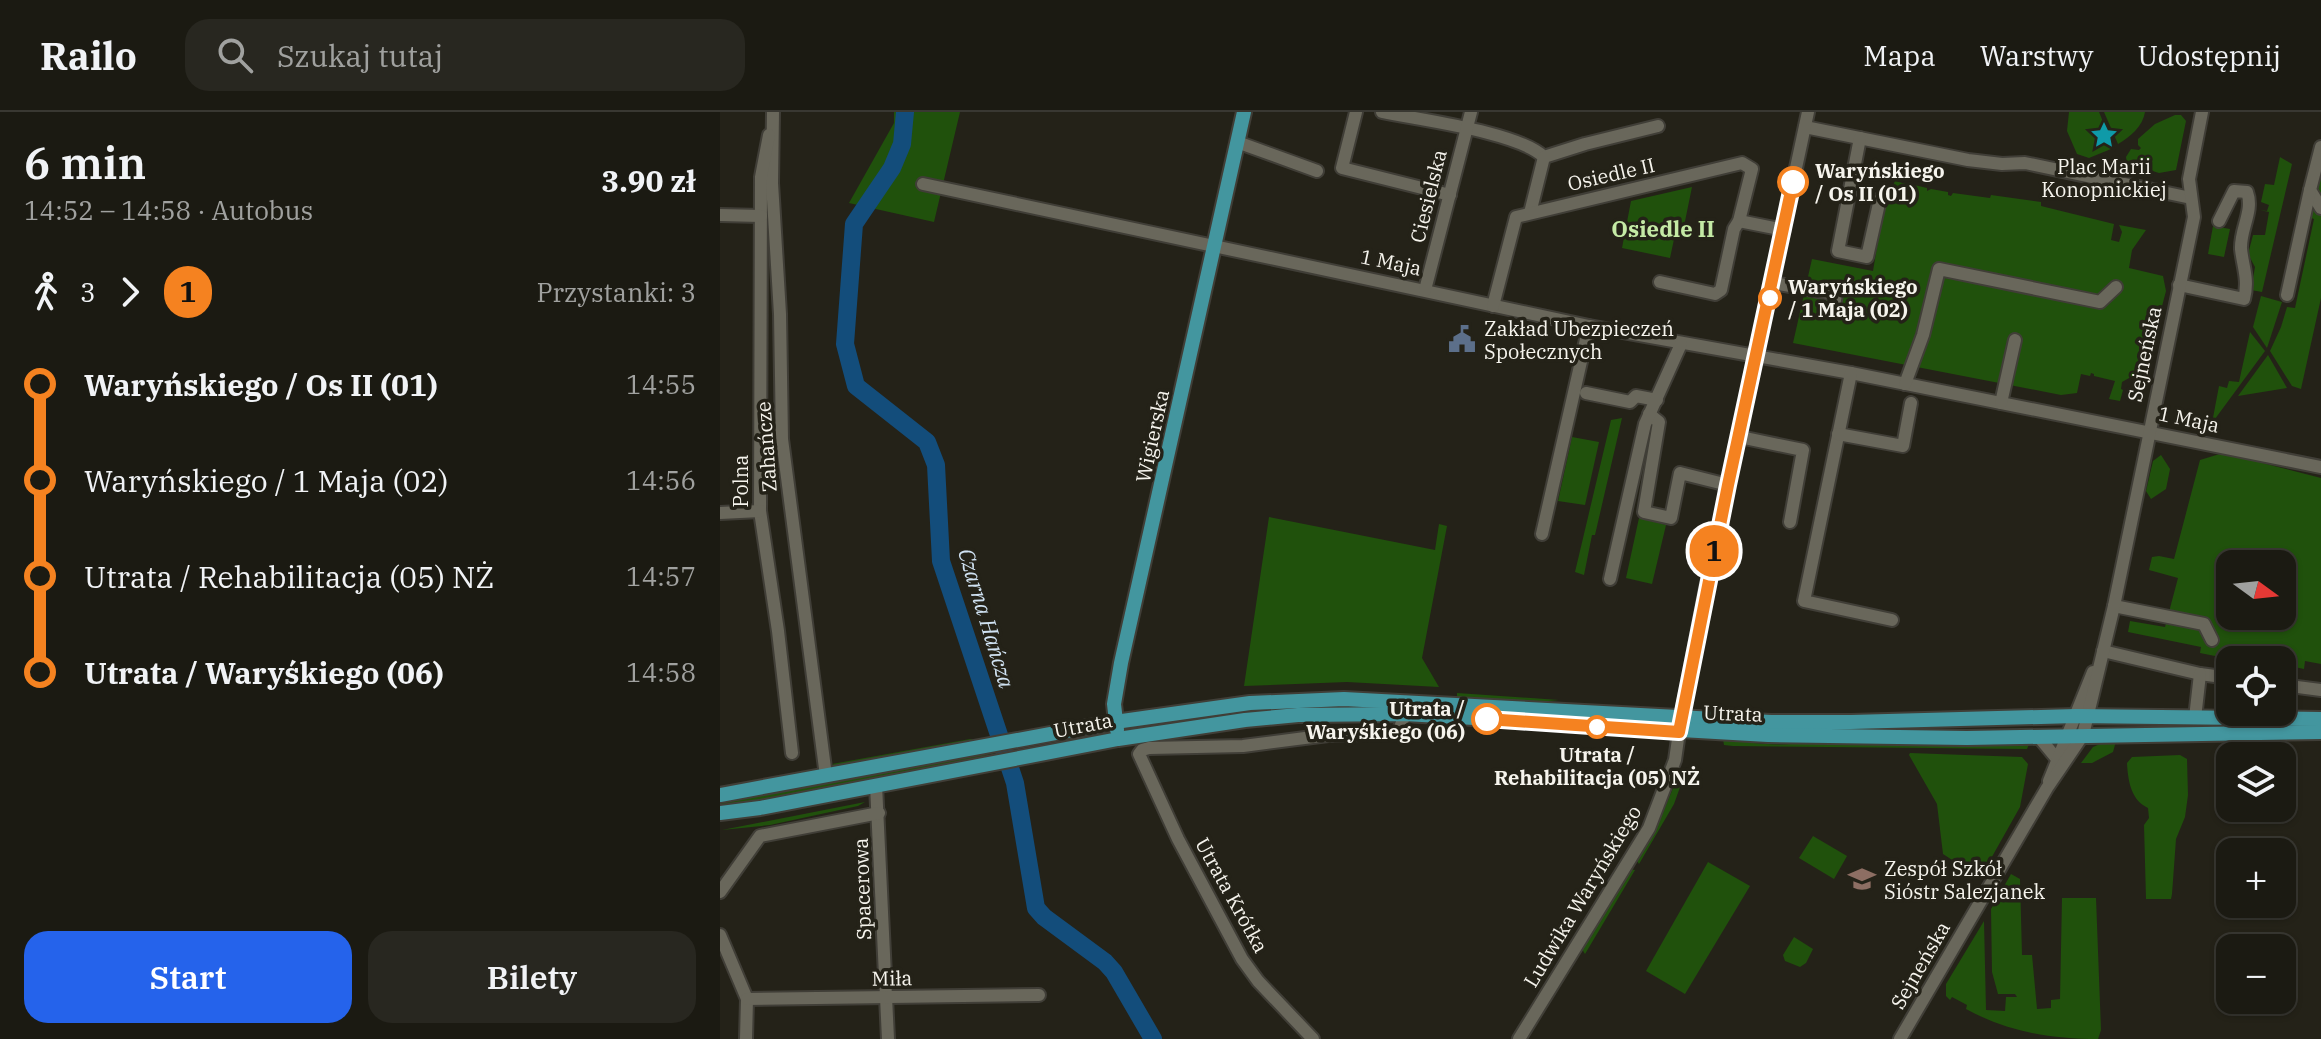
<!DOCTYPE html>
<html lang="pl">
<head>
<meta charset="utf-8">
<style>
	body { margin:0; font-family:"IBM Plex Serif",serif; background:#282720; color:#f1f3f6; height:100vh; display:flex; flex-direction:column; font-size:30px; white-space:nowrap }
	* { box-sizing:border-box; margin:0 }
	p { font-size:26px; color:#a0a19f }
	.icon { flex:none; width:44px; height:44px; fill:none; stroke:currentColor; stroke-width:2; stroke-linecap:round; stroke-linejoin:round }
	.map { position:relative; flex:1; overflow:hidden }
	.sheet { display:flex; flex-direction:column; background:#1b1a12; width:720px }
	.sheet>* { flex:none }
	.badge { padding:0 16px; border-radius:26px; font-size:28px; line-height:52px }
	.needle { width:52px; rotate:105deg }
	.buttons { position:absolute; left:1496px; top:438px; display:grid; gap:16px }
	.buttons a { display:grid; place-items:center; width:80px; height:80px; border-radius:16px; background:#1b1a12; box-shadow:0 2px 6px #0004,0 0 0 2px #393832; font-size:40px }
	.map>.badge { position:absolute; translate:-50% -50%; box-shadow:0 0 0 4px #fff }
	.legs { display:flex; align-items:center; gap:12px; height:88px; padding:0 24px; font-size:26px }
	.legs p { margin-inline-start:auto }
	.headline { display:flex; align-items:center; justify-content:space-between; height:136px; padding:0 24px }
	h1 { font-size:44px; font-weight:600; line-height:60px }
	.action { display:flex; gap:16px; margin-top:auto; padding:16px 24px }
	.action a { flex:1; height:92px; border-radius:24px; background:#2563eb; color:#fff; font-size:32px; font-weight:600; line-height:92px; text-align:center }
	.action a+a { background:#282720; color:#f1f3f6 }
	ul { padding:0 24px; list-style:none }
	li { display:flex; align-items:center; gap:28px; height:96px; font-size:30px }
	li i { display:grid; place-items:center; width:12px; height:100%; margin:0 10px; background:currentColor }
	li i::after { content:''; width:20px; height:20px; margin:-10px; border:6px solid; border-radius:50%; background:#1b1a12 }
	li p { margin-inline-start:auto }
	li:first-child i { background:linear-gradient(#0000 50%,currentColor 0) }
	li:last-child i { background:linear-gradient(currentColor 50%,#0000 0) }
	header { display:flex; align-items:center; gap:48px; box-sizing:border-box; height:112px; padding:0 40px; background:#1b1a12; border-bottom:2px solid #393832 }
	header strong { font-size:38px }
	nav { display:flex; gap:44px; margin-inline-start:auto; font-size:28px }
	.search { width:560px; height:72px; background:#282720; display:flex; align-items:center; gap:20px; box-sizing:border-box; padding:0 28px; border-radius:24px; color:#a0a19f; font-size:30px }
	main { display:flex; flex:1; min-height:0 }
	.map>svg:first-child { display:block }
</style>
</head>
<body>
<header>
<strong>Railo</strong>
<div class="search"><svg class="icon" aria-label="search" viewBox="0 0 24 24"><circle cx="10" cy="10" r="6"/><path d="M15 15l6 6"/></svg>Szukaj tutaj</div>
<nav><a>Mapa</a><a>Warstwy</a><a>Udostępnij</a></nav>
</header>
<main>
<section class="sheet">
<div class="headline"><div><h1>6 min</h1><p>14:52 – 14:58 · Autobus</p></div><b>3.90 zł</b></div>
<div class="legs"><svg class="icon" aria-label="walk" viewBox="0 0 24 24"><circle cx="13" cy="4" r="2"/><path d="M13 8l-2 6 4 7M11 14l-3 7M7 12l3-4h3l4 4"/></svg>3<svg class="icon" aria-label="forward" viewBox="0 0 24 24"><path d="M9 5l7 7-7 7"/></svg><b class="badge" style="background:#f58220;color:#111">1</b><p>Przystanki: 3</p></div>
<ul>
<li><i style="color:#f58220"></i><b>Waryńskiego / Os II (01)</b><p>14:55</p></li>
<li><i style="color:#f58220"></i><span>Waryńskiego / 1 Maja (02)</span><p>14:56</p></li>
<li><i style="color:#f58220"></i><span>Utrata / Rehabilitacja (05) NŻ</span><p>14:57</p></li>
<li><i style="color:#f58220"></i><b>Utrata / Waryśkiego (06)</b><p>14:58</p></li>
</ul>
<div class="action"><a>Start</a><a>Bilety</a></div>
</section>
<div class="map">
<svg width="1601" height="927" viewBox="0 0 1601 927">
	<rect width="100%" height="100%" fill="#242218"/>
	<g fill="#20510c" fill-rule="evenodd">
		<path d="M174,0H240L214,110L129,91L174,11Z"/>
		<path d="M1349,0H1379L1392,32L1391,37L1369,46L1357,42L1347,19Z"/>
		<path d="M1384,0H1425C1423,14 1410,25 1398,32Z"/>
		<path d="M1455,3H1461L1466,9L1456,58L1439,61L1407,51L1406,45L1411,37L1419,38L1421,36L1418,33V27L1435,12Z"/>
		<path d="M1560,45L1572,52L1542,180L1531,178L1535,155L1528,142L1533,123H1545L1549,100L1540,98L1547,99L1549,93L1541,90L1545,72L1554,73Z"/>
		<path d="M1601,56V186L1581,277L1572,274L1550,239L1561,215L1567,195L1575,196L1594,107L1586,104Z"/>
		<path d="M1175,69L1186,72V74L1190,72L1207,76V79L1211,77L1228,80V83L1231,84L1233,81L1270,86L1271,83L1321,90V94L1394,112L1391,128L1399,130L1402,120L1399,113L1426,118L1412,138L1409,156L1443,164L1446,179L1424,263L1418,261L1402,270L1401,277L1403,278L1400,289L1389,287L1395,269L1374,264V262L1371,261L1370,264L1361,262L1357,281L1341,283L1073,231L1092,147L1153,159L1164,93Z"/>
		<path d="M972,75L963,119L956,118L950,146L902,136L911,89Z"/>
		<path d="M1493,114L1510,117L1504,145L1488,142Z"/>
		<path d="M1541,184L1562,190L1547,236L1533,215Z"/>
		<path d="M1530,220L1545,239L1492,311L1499,274L1507,276L1509,269L1519,270Z"/>
		<path d="M1548,243L1567,276L1518,284Z"/>
		<path d="M902,306L875,423H872L864,463L855,460L891,308Z"/>
		<path d="M852,325L879,330L865,393L838,389Z"/>
		<path d="M1503,341L1601,366V552L1585,549L1584,557L1565,553L1566,550L1562,548L1502,537L1500,545L1480,541L1481,535L1408,520L1410,509L1445,515L1458,466L1429,458L1432,445L1439,444L1454,447L1480,348ZM1510,452H1562V504H1510Z"/>
		<path d="M1441,343L1450,357L1446,377L1431,387L1426,379L1433,349Z"/>
		<path d="M549,405L715,438L719,412L727,414L702,546L719,575L627,570L524,574Z"/>
		<path d="M919,406L946,413L932,472L906,466Z"/>
		<path d="M737,581L839,588L818,590L737,585Z"/>
		<path d="M250,627L260,629L117,655L112,652Z"/>
		<path d="M1003,627C1032,631 1062,636 1091,629L1310,630L1307,637L1013,634L1004,633Z"/>
		<path d="M1387,629H1396L1393,640L1372,651H1361L1373,635Z"/>
		<path d="M273,638L274,641L237,652L0,697V691L21,686Z"/>
		<path d="M1190,641L1302,645L1308,652L1300,695L1260,766L1223,742L1217,692L1189,643Z"/>
		<path d="M1460,643L1467,647L1468,683L1465,705L1456,727L1452,782L1451,787H1426L1424,713L1429,706L1428,696C1411,688 1408,669 1407,651L1412,645Z"/>
		<path d="M960,659L964,664L954,692L919,752L916,747L942,703Z"/>
		<path d="M145,690L138,694L50,713L2,718Z"/>
		<path d="M1093,724L1127,744L1114,767L1079,746Z"/>
		<path d="M988,750L1030,774L965,882L926,859Z"/>
		<path d="M910,757L915,758L865,842L862,837Z"/>
		<path d="M1291,762L1300,767L1302,843H1312L1317,897L1331,896V888L1340,887L1342,786H1376L1381,918L1378,927C1331,927 1288,920 1246,897L1247,893L1232,885L1230,888L1226,884V872L1264,809L1266,898L1285,899L1286,885H1297L1295,882H1278L1272,860L1271,797Z"/>
		<path d="M1074,825L1093,837L1086,851L1080,855L1065,849L1063,843Z"/>
	</g>
	<g fill="none" stroke-linecap="round" stroke-linejoin="round">
		<path stroke="#134d7b" stroke-width="18" d="M185,0L182,32L172,56L134,112L125,232L136,274L207,330L216,353L221,449L295,671L316,796L324,805L385,850L394,860L433,927"/>
		<g stroke="#403e37" stroke-width="16">
			<g id="minor">
				<path d="M636,0L622,56L730,83"/>
				<path d="M662,0C700,8 798,20 824,45"/>
				<path d="M53,1L52,71L60,202L62,327L106,664"/>
				<path d="M1085,15L1248,48L1282,52L1305,51L1471,86"/>
				<path d="M49,23L41,65L40,399L58,519L72,641"/>
				<path d="M1140,26L1118,139L1147,145L1160,87"/>
				<path d="M517,30L597,59"/>
				<path d="M1601,35L1590,78L1601,96"/>
				<path d="M203,72L869,214L1131,261L1601,355"/>
				<path d="M810,101L824,45L865,32L938,14"/>
				<path d="M0,103L41,104"/>
				<path d="M1019,109L1064,118"/>
				<path d="M1053,171L1116,182L1113,200"/>
				<path d="M1459,173L1524,187C1529,168 1523,155 1521,137C1520,117 1534,99 1527,80L1514,79L1499,109"/>
				<path d="M705,178L751,0"/>
				<path d="M1567,183L1590,78"/>
				<path d="M773,194L796,105L1022,51L1032,57L1019,109L1014,117L1001,178L995,182L940,170"/>
				<path d="M1131,261L1084,489L1172,508"/>
				<path d="M1185,272L1203,223L1219,157L1380,190L1396,175"/>
				<path d="M866,281L910,290L916,284L937,288"/>
				<path d="M1281,291L1295,228"/>
				<path d="M929,302L939,310L924,400L951,406L960,361L1008,373"/>
				<path d="M1118,322L1183,334L1191,291"/>
				<path d="M1020,325L1083,338L1070,410"/>
				<path d="M0,401L40,399"/>
				<path d="M822,422L869,214"/>
				<path d="M890,467L925,312L961,232"/>
				<path d="M1394,494L1484,512L1492,528"/>
				<path d="M1383,539L1480,562L1510,566"/>
				<path d="M1562,573L1601,578"/>
				<path d="M1475,606L1480,562"/>
				<path d="M1562,606L1568,573"/>
				<path d="M1318,624L1337,647"/>
				<path d="M1329,669L1373,560"/>
				<path d="M156,673L168,927"/>
				<path d="M0,780L40,724L159,701"/>
				<path d="M0,823L27,887L26,927"/>
				<path d="M27,887L319,883"/>
				<path d="M593,927L538,869L522,847L458,727L419,642L422,638L429,636L523,634L608,623L678,621L685,602"/>
				<path d="M799,927L929,716L955,648L961,606L986,476L1088,0"/>
				<path d="M1180,927L1327,676L1363,623L1394,494L1474,105L1469,67L1482,0"/>
			</g>
		</g>
		<g stroke="#403e37" stroke-width="18">
			<g id="major">
				<path d="M397,618L394,592L401,551L524,0"/>
				<path d="M0,683L395,610L530,591L624,587L1051,610H1131L1356,604L1601,607"/>
				<path d="M0,701L40,696L398,627L525,608L578,603L685,602L1048,623L1247,626L1601,620"/>
			</g>
		</g>
		<use href="#minor" stroke="#69675b" stroke-width="12"/>
		<use href="#major" stroke="#43969f" stroke-width="14"/>
	</g>
	<g fill="none" stroke-linecap="round" stroke-linejoin="round">
		<g stroke="#fff" stroke-width="18">
			<path id="line-1" d="M767,607L959,620L1008,373L1073,70"/>
		</g>
		<use href="#line-1" stroke="#f58220" stroke-width="12"/>
	</g>
	<defs>
		<g id="sight-bare" transform="scale(2.16)"><path d="M0-6L1.8-2.2L6-1.7L2.9 1.2L3.7 5.4L0 3.3L-3.7 5.4L-2.9 1.2L-6-1.7L-1.8-2.2Z" fill="#0f9aa8" stroke="#242218" stroke-width="2.5" paint-order="stroke"/></g>
		<g id="civic-bare" transform="scale(2.16)"><path d="M-.6-6.5H3V-4.5H.6V-3L4-1V1h2V6H-6V1h2V-1L-.6-3ZM-1.2 2.5V6h2.4V2.5Z" fill="#5c6f8a" stroke="#242218" stroke-width="2.5" paint-order="stroke"/></g>
		<g id="school-bare" transform="scale(2.16)"><path d="M0-5L7-2L0 1L-7-2ZM-4 1L0 2.5L4 1V4Q0 6-4 4Z" fill="#8d6e63" stroke="#242218" stroke-width="2.5" paint-order="stroke"/></g>
	</defs>
	<g fill-rule="evenodd">
		<use href="#sight-bare" x="1384" y="23"/>
		<use href="#civic-bare" x="742" y="227"/>
		<use href="#school-bare" x="1142" y="767"/>
	</g>
	<g fill="#fff" stroke="#f58220" stroke-width="4">
		<circle cx="1073" cy="70" r="14"/>
		<circle cx="1050" cy="186" r="10"/>
		<circle cx="767" cy="607" r="14"/>
		<circle cx="877" cy="615" r="10"/>
	</g>
	<g text-anchor="middle" dominant-baseline="central" stroke-width="7" stroke-linejoin="round" paint-order="stroke">
		<g font-size="20" fill="#f6f4ed" stroke="#242218" text-anchor="start">
			<text x="1384" y="54" text-anchor="middle">Plac Marii<tspan x="1384" dy="23">Konopnickiej</tspan></text>
			<text x="764" y="216">Zakład Ubezpieczeń<tspan x="764" dy="23">Społecznych</tspan></text>
			<text x="1164" y="756">Zespół Szkół<tspan x="1164" dy="23">Sióstr Salezjanek</tspan></text>
		</g>
		<g font-size="20" font-weight="bold" fill="#f6f4ed" stroke="#242218" text-anchor="start">
			<text x="1095" y="58">Waryńskiego<tspan x="1095" dy="23">/ Os II (01)</tspan></text>
			<text x="1068" y="174">Waryńskiego<tspan x="1068" dy="23">/ 1 Maja (02)</tspan></text>
			<text x="745" y="596" text-anchor="end">Utrata /<tspan x="745" dy="23">Waryśkiego (06)</tspan></text>
			<text x="877" y="642" text-anchor="middle">Utrata /<tspan x="877" dy="23">Rehabilitacja (05) NŻ</tspan></text>
		</g>
		<g font-size="20" fill="#f6f4ed" stroke="#242218">
			<text transform="translate(891 62) rotate(-13)">Osiedle II</text>
			<text transform="translate(708 84) rotate(-76)">Ciesielska</text>
			<text transform="translate(671 150) rotate(12)">1 Maja</text>
			<text transform="translate(1424 242) rotate(-78)">Sejneńska</text>
			<text transform="translate(1469 307) rotate(12)">1 Maja</text>
			<text transform="translate(432 324) rotate(-78)">Wigierska</text>
			<text transform="translate(46 335) rotate(-94)">Zahańcze</text>
			<text transform="translate(20 369) rotate(-90)">Polna</text>
			<text transform="translate(1013 601) rotate(2)">Utrata</text>
			<text transform="translate(363 613) rotate(-11)">Utrata</text>
			<text transform="translate(142 777) rotate(-92)">Spacerowa</text>
			<text transform="translate(512 783) rotate(61)">Utrata Krótka</text>
			<text transform="translate(862 784) rotate(-59)">Ludwika Waryńskiego</text>
			<text transform="translate(1200 853) rotate(-60)">Sejneńska</text>
			<text transform="translate(172 866) rotate(-1)">Miła</text>
		</g>
		<g font-size="22" font-weight="bold" fill="#c4eaa5" stroke="#242218">
			<text x="943" y="116">Osiedle II</text>
		</g>
		<g font-size="22" font-style="italic" fill="#d0e2f2" stroke="#242218">
			<text transform="translate(267 506) rotate(73)">Czarna Hańcza</text>
		</g>
	</g>
</svg>
<div class="buttons">
<a><svg class="needle" viewBox="-14 -14 28 28"><path d="M0-13l5 13h-10z" fill="#e53935"/><path d="M0 13l5-13h-10z" fill="#a0a19f"/></svg></a>
<a><svg class="icon" aria-label="locate" viewBox="0 0 24 24"><circle cx="12" cy="12" r="6"/><path d="M12 2v4M12 18v4M2 12h4M18 12h4"/></svg></a>
<a><svg class="icon" aria-label="layers" viewBox="0 0 24 24"><path d="M12 4l9 5-9 5-9-5zM3 14l9 5 9-5"/></svg></a>
<a>+</a>
<a>−</a>
</div>
<b class="badge" style="left:994px;top:439px;background:#f58220;color:#111">1</b>
</div>
</main>
</body>
</html>
